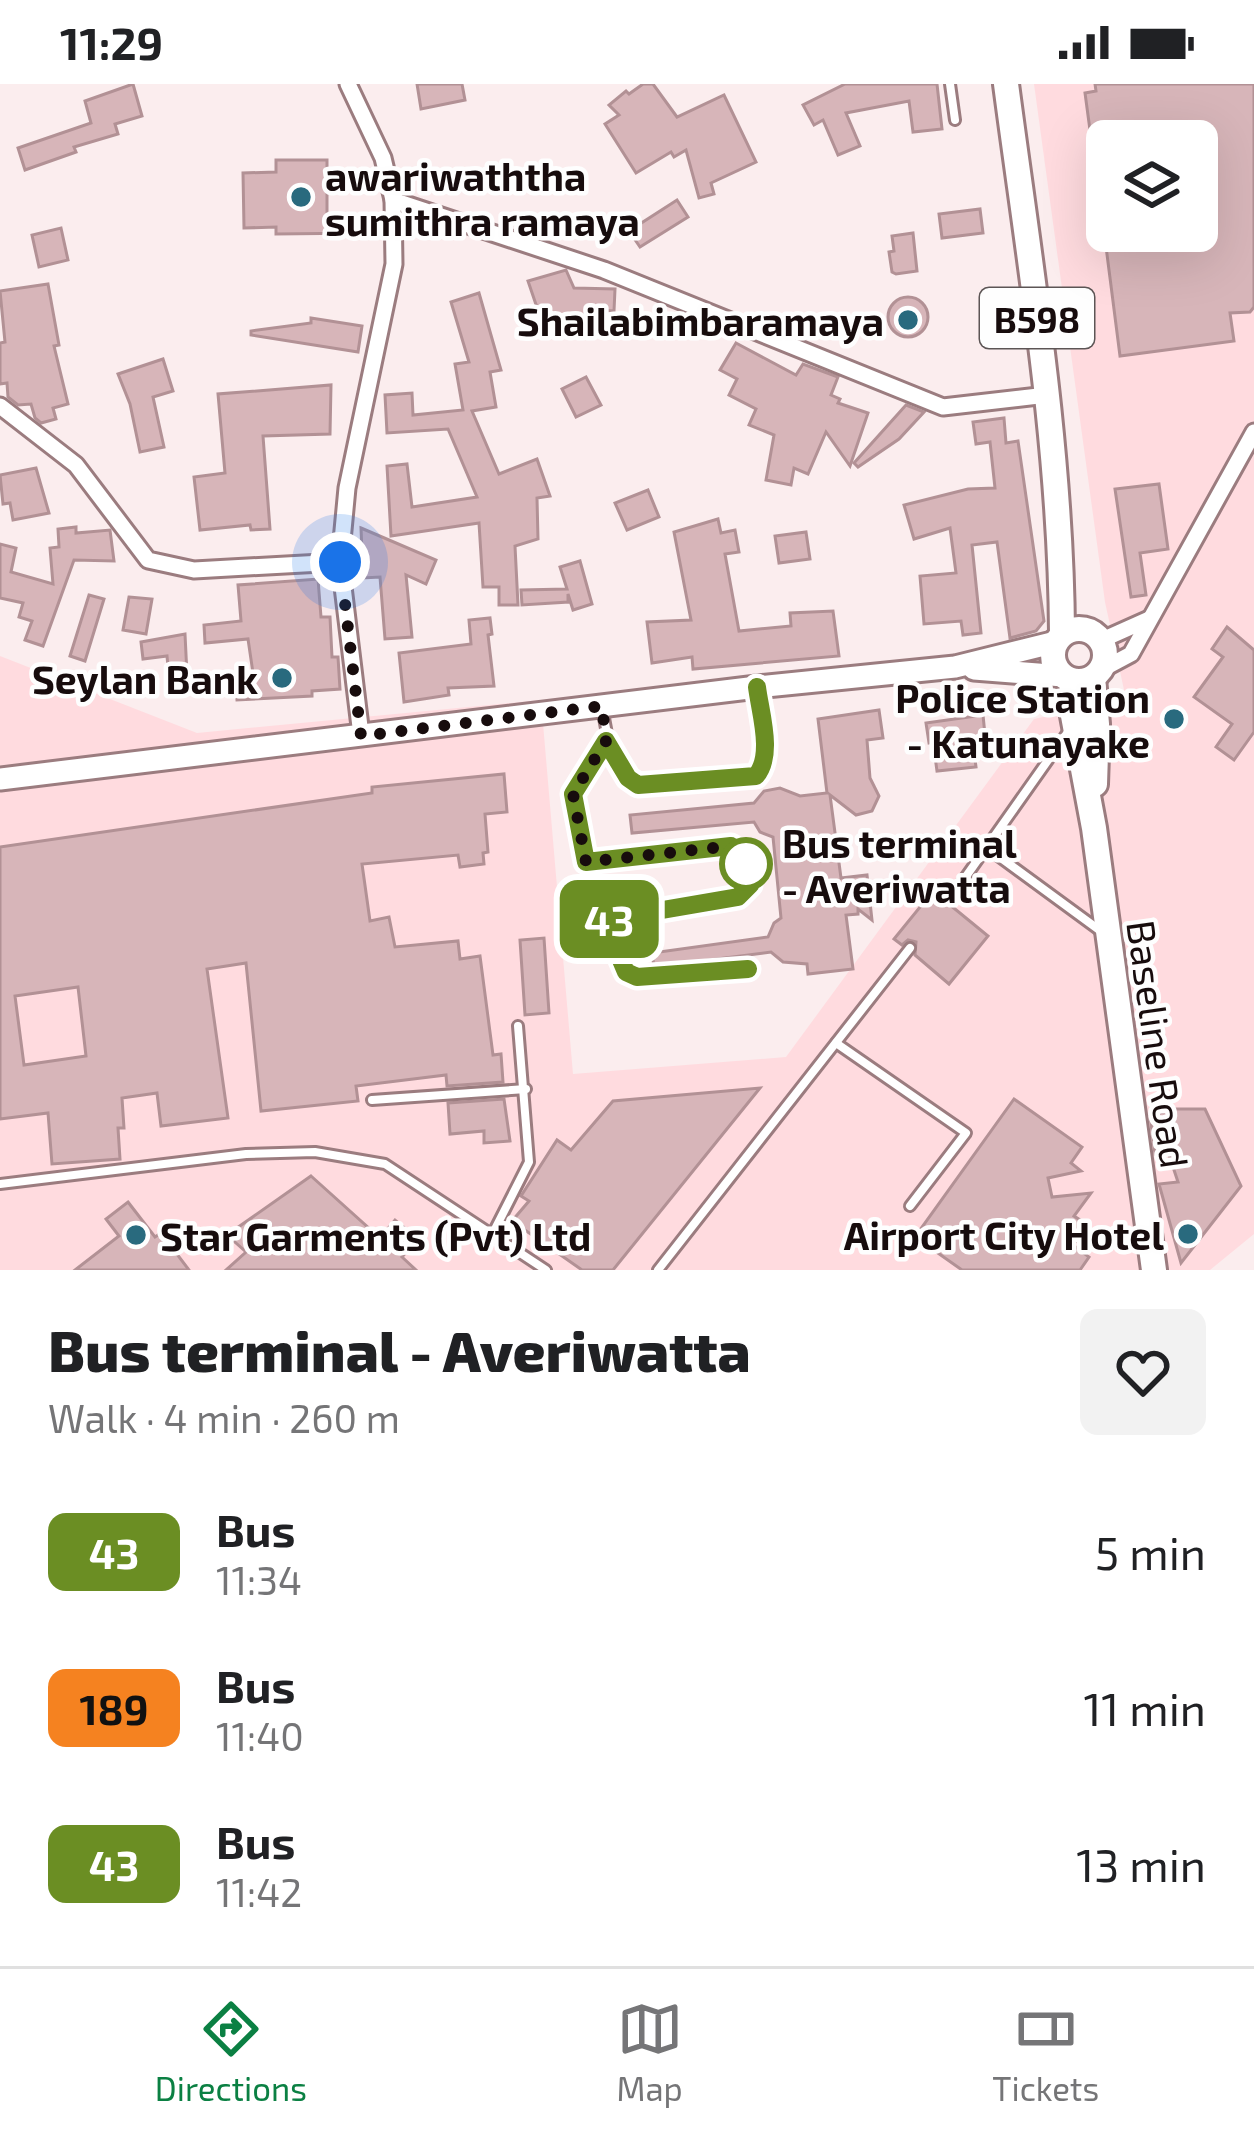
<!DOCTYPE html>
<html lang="en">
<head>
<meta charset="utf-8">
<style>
	body { margin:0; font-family:"Exo 2",sans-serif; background:#f2f2f2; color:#202124; height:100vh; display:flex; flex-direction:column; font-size:45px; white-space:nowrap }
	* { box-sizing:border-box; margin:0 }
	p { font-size:39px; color:#757577 }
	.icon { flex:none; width:66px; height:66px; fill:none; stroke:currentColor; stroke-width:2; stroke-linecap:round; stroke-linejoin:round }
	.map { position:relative; height:1186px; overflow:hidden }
	.side { display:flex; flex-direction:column; background:#fff; flex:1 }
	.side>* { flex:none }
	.badge { padding:0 24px; border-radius:18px; font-size:42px; line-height:78px }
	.buttons { position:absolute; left:1086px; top:36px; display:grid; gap:24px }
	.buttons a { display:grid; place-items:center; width:132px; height:132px; border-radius:18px; background:#fff; box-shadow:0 12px 48px #0002; font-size:60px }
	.you { position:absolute; width:60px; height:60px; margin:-30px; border:9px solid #fff; border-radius:50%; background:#1a73e8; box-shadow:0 0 0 18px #1a73e833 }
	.map>.badge { position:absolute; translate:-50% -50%; box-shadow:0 0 0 6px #fff }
	.round { display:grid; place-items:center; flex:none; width:126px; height:126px; border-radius:18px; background:#f2f2f2 }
	.summary { display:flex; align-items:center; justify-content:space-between; height:204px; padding:0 48px }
	h1 { font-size:57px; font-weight:800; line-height:90px }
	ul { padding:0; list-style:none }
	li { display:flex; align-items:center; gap:36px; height:156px; padding:0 48px }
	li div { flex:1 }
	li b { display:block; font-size:45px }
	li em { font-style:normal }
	li .badge { min-width:132px; font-weight:700; text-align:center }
	.status { display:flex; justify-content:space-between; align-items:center; height:84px; padding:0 60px; background:#fff; direction:ltr }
	.status svg { height:33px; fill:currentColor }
	.tab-bar { display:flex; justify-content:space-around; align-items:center; height:168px; border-top:3px solid #e0e0e0; background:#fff; font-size:33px; color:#757577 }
	.tab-bar a { display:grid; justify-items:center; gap:6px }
	.tab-bar .active { color:#0b8043 }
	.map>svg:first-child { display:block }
</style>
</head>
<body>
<div class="status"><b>11:29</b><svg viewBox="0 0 49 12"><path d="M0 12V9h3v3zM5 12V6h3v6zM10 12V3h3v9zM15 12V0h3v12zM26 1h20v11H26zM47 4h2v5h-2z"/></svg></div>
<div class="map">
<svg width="1254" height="1186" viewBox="0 0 1254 1186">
	<rect width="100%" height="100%" fill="#fbedee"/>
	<path fill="#ffdbdf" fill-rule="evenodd" d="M1034,0H1254V1150L1210,1186H0V572L197,649L541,616L573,990L786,973L1034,635L1126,615L1105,518ZM1107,57H1197V147H1107Z"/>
	<g fill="#d7b5b9" stroke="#b29195" stroke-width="3" fill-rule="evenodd">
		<path d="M133,0L142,32L115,40L118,50L74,63L76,68L25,86L18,64L91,39L85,17Z"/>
		<path d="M417,0H462L465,16L421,25Z"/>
		<path d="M643,0H653L677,33L724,11L756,78L711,99L714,110L699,114L686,66L674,73L671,68L636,89L605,40L619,31L609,21L626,7L629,10Z"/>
		<path d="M845,0H937L942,45L913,48L909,17L846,29L860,62L838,71L823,36L814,41L803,21Z"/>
		<path d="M1095,0H1254V223L1250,228L1230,229L1234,257L1120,272L1104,147H1197V57H1107V97L1097,98L1085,9L1096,7Z"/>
		<path d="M276,76H327V132L366,130L367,149L276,150V143L244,144L243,89L276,88Z"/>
		<path d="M677,116L688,133L640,163L629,147Z"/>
		<path d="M980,125L983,149L942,154L939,130Z"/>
		<path d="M61,144L68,176L39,183L32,151Z"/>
		<path d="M913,149L917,187L896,190L892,188L889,168L894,167L892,152Z"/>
		<path d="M566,186L574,204L615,205L614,227L597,226L544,244L528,197Z"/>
		<path d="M48,200L59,261L54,262L68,320L53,324L56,335L41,339L35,334L31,320L18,321L8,313L7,299L0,300V259L5,258L0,207Z"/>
		<path d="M479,209L501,286L490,288L496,323L472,327L499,390L537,375L550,412L537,414L538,455L515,462L518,521H499V503H483L479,439L391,452L387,382L407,380L412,423L477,413L448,345L387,349L385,311L412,309L413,331L463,326L455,280L469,278L451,218Z"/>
		<circle cx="908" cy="233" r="20"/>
		<path d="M311,234L362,242L358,268L251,251V247L311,239Z"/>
		<path d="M736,259L796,291L803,280L838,293L831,311L840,315L838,319L868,329L850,382L826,348L808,390L794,384L791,401L766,396L774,351L749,341L756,325L729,311L737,295L720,286Z"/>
		<path d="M163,275L173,307L153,313L164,363L140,368L130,320L118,290Z"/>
		<path d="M586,293L601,321L576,333L562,305Z"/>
		<path d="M331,301L330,350L263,352L270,445L251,446L250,441L200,446L194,393L225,389L218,310Z"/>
		<path d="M906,321L924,328L899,355L858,383L854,379Z"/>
		<path d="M1004,334L1006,359L1018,357L1044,537L1036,547L1010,554L997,458L972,461L981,549L963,551L961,537L924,540L920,492L956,489L950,444L914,455L904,421L968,405L995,404L990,358L976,360L973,338Z"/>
		<path d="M36,384L49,429L13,436L10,419L3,420L0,391Z"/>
		<path d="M1159,400L1168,465L1140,469L1146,511L1131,513L1115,405Z"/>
		<path d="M648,406L659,433L627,446L615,419Z"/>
		<path d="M718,435L721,449L735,446L739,468L725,470L739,547L791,542L790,529L833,527L839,572L693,585L692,573L652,579L647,538L691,536L674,448Z"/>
		<path d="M76,443V449L110,446L114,477L74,476L43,562L25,556L32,537L19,533L23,519L0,514V460L16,464L11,488L53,500L50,464L59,463L58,445Z"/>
		<path d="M361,444L436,476L426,500L406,491L412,553L385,555L380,493L363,494Z"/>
		<path d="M806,448L810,475L779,479L775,452Z"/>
		<path d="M580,477L592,520L573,526L568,510V518L522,521L521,506L567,505L560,483Z"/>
		<path d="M318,495L321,533H330L332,573H338L340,605L312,607V612L237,616L235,590L253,589L248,555L205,559L204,541L241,537L238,501Z"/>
		<path d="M89,511L104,515L85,577L70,572Z"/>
		<path d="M129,513L152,515L146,550L123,546Z"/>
		<path d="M490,534L492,550L488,551L494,602L448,604L449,611L404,618L399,569L471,560L469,536Z"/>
		<path d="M1227,543L1254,566V648L1234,676L1216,663L1232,640L1194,613L1223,573L1212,565Z"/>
		<path d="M185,550L187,591L169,593L167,572L143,575L141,558Z"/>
		<path d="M879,626L883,654L867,656L870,694L879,712L872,727L856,731L830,711L841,794L867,791L872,836L858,825V830L846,831L853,885L808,890L807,880L783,878L771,868L654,883L652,869L768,853L774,839L781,834L773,753L760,748L754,738L632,749L630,731L754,719L764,707L780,704L800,712L827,709L818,635Z"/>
		<path d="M983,631L985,651L972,653L976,683L937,687L933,658L929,659L926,639Z"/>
		<path d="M504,690L507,728L485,730L488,768L483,769L484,780L460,783L458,771L362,780L370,837L389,833L395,863L458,857L460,875L480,872L493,971L501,970L503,998L447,1002L446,991L356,1002L358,1017L261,1027L246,879L207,885L228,1034L161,1042L157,1009L122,1014L124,1044H118L120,1075L52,1080L48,1029L0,1035V763L372,709V703ZM78,903L86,972L24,981L15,912Z"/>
		<path d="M933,807L988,852L949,900L915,871L916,858L908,856L902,861L894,855Z"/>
		<path d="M544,854L549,929L525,931L520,856Z"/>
		<path d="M760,1004L613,1186H582L512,1137L529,1117L521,1112L557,1056L571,1066L613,1017Z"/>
		<path d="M504,1015L510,1057L484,1059V1047L450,1050L448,1019Z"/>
		<path d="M1014,1015L1082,1063L1071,1079L1081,1087L1048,1094L1052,1113L1091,1109L1074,1132L1088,1141L1073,1161L1089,1173L1080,1186H962L915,1153Z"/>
		<path d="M1172,1025H1205L1241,1102L1181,1179L1159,1100L1178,1098L1168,1068L1155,1070L1150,1032Z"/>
		<path d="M311,1092L380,1154L395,1136L418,1155L402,1173L416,1186H226L246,1168L227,1151Z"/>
		<path d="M128,1118L155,1153L161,1149L189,1186H75L119,1152L106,1135Z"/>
	</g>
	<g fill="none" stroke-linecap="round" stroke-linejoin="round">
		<g stroke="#9b7c7f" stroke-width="14">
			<g id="service">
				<path d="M950,0L955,36"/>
				<path d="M603,625C606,653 613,683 638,701L756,692C774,671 760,629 757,604"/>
				<path d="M606,657L573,709L586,778L625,888L637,893L748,885"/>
				<path d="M986,763L1102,848"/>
				<path d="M586,778L731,762L745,771L750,801L738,813L605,836"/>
				<path d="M955,808L1070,645"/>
				<path d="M836,959L966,1049L910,1122"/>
				<path d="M372,1016L526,1005"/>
				<path d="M0,1100L246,1070L315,1068L385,1080L546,1186"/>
				<path d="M493,1149L529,1078L518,942"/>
				<path d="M658,1186L910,864"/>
			</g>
		</g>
		<g stroke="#9b7c7f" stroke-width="21">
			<g id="minor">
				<path d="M393,116L604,186L943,323L1047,311"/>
				<path d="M0,322L76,381L148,476L194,486L340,478L347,404L394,180L393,116L383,74L348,0"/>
				<path d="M340,478L361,651"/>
				<path d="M1102,556L1149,535"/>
				<path d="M1101,586L1131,570L1254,348"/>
			</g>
		</g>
		<g stroke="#9b7c7f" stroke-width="27">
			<g id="secondary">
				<path d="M974,585L1063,592"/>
				<path d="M0,695L757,603L955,583L1056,558"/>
			</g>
		</g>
		<g stroke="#9b7c7f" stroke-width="30">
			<g id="primary">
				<path d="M1006,0C1030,182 1061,365 1062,549"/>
				<circle cx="1079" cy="571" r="26"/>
				<path d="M1093,594L1097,640L1095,700"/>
				<path d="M1072,597L1071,621L1094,744L1154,1186"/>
			</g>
		</g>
		<use href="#service" stroke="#fff" stroke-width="8"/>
		<use href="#minor" stroke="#fff" stroke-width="15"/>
		<use href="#secondary" stroke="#fff" stroke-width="21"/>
		<use href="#primary" stroke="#fff" stroke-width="24"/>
	</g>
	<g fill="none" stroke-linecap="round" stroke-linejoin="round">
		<g stroke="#fff" stroke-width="27">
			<path id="line" d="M748,885L637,893L626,888L604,836L738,813L750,801L745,771L731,762L586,778L573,710L606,657L628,694L638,701L756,692C774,671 760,628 757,603"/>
		</g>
		<use href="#line" stroke="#6b8e23" stroke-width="18"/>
		<path stroke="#170c0d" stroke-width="12" stroke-dasharray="0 21.6" d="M340,478L361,652L602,622L606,657L573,710L586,778L731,762L745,771L746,780"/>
	</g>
	<g fill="#296a7e" stroke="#fefefe" stroke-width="4.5">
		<circle cx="301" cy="113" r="12"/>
		<circle cx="908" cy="236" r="12"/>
		<circle cx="282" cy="594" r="12"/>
		<circle cx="1174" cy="635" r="12"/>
		<circle cx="1188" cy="1150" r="12"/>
		<circle cx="136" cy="1151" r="12"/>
	</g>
	<circle fill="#fff" stroke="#6b8e23" stroke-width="6" cx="746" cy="780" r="24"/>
	<g text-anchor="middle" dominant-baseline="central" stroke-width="9" stroke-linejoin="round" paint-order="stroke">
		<rect fill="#fefefe" stroke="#5c5555" stroke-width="3" x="980" y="204" width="114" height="60" rx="9"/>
		<g font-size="36" font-weight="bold" fill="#170c0d">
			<text x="1037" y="234">B598</text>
		</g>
		<g font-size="39" font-weight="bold" fill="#170c0d" stroke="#fefefe" text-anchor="end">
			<text x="325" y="91" text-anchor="start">awariwaththa<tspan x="325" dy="45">sumithra ramaya</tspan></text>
			<text x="884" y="236">Shailabimbaramaya</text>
			<text x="258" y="594">Seylan Bank</text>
			<text x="1150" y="613">Police Station<tspan x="1150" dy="45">- Katunayake</tspan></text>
			<text x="1164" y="1150">Airport City Hotel</text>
			<text x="160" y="1151" text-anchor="start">Star Garments (Pvt) Ltd</text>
		</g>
		<g font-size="39" font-weight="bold" fill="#170c0d" stroke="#fefefe" text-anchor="start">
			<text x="782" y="758">Bus terminal<tspan x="782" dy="45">- Averiwatta</tspan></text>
		</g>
		<g font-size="39" fill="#170c0d" stroke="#fefefe">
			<text transform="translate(1159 960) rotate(82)">Baseline Road</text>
		</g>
	</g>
</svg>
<div class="buttons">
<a><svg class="icon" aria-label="layers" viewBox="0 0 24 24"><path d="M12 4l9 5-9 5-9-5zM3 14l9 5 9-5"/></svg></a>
</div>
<div class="you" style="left:340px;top:478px"></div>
<b class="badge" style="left:609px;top:835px;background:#6b8e23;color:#fff">43</b>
</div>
<section class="side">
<div class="summary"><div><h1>Bus terminal - Averiwatta</h1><p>Walk · 4 min · 260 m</p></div><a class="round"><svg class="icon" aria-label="heart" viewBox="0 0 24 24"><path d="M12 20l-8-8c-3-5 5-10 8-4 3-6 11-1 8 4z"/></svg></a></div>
<ul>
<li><span class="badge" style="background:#6b8e23;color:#fff">43</span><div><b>Bus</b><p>11:34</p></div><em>5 min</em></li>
<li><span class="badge" style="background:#f58220;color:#111">189</span><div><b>Bus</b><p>11:40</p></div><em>11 min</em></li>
<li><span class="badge" style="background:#6b8e23;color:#fff">43</span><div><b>Bus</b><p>11:42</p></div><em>13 min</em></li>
</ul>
</section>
<nav class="tab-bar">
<a class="active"><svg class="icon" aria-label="directions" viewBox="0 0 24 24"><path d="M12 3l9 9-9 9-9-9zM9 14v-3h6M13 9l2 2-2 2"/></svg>Directions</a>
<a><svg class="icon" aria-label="map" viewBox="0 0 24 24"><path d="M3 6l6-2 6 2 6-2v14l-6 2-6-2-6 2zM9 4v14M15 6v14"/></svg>Map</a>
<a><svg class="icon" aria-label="tickets" viewBox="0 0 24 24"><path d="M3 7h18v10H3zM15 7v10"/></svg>Tickets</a>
</nav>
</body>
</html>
